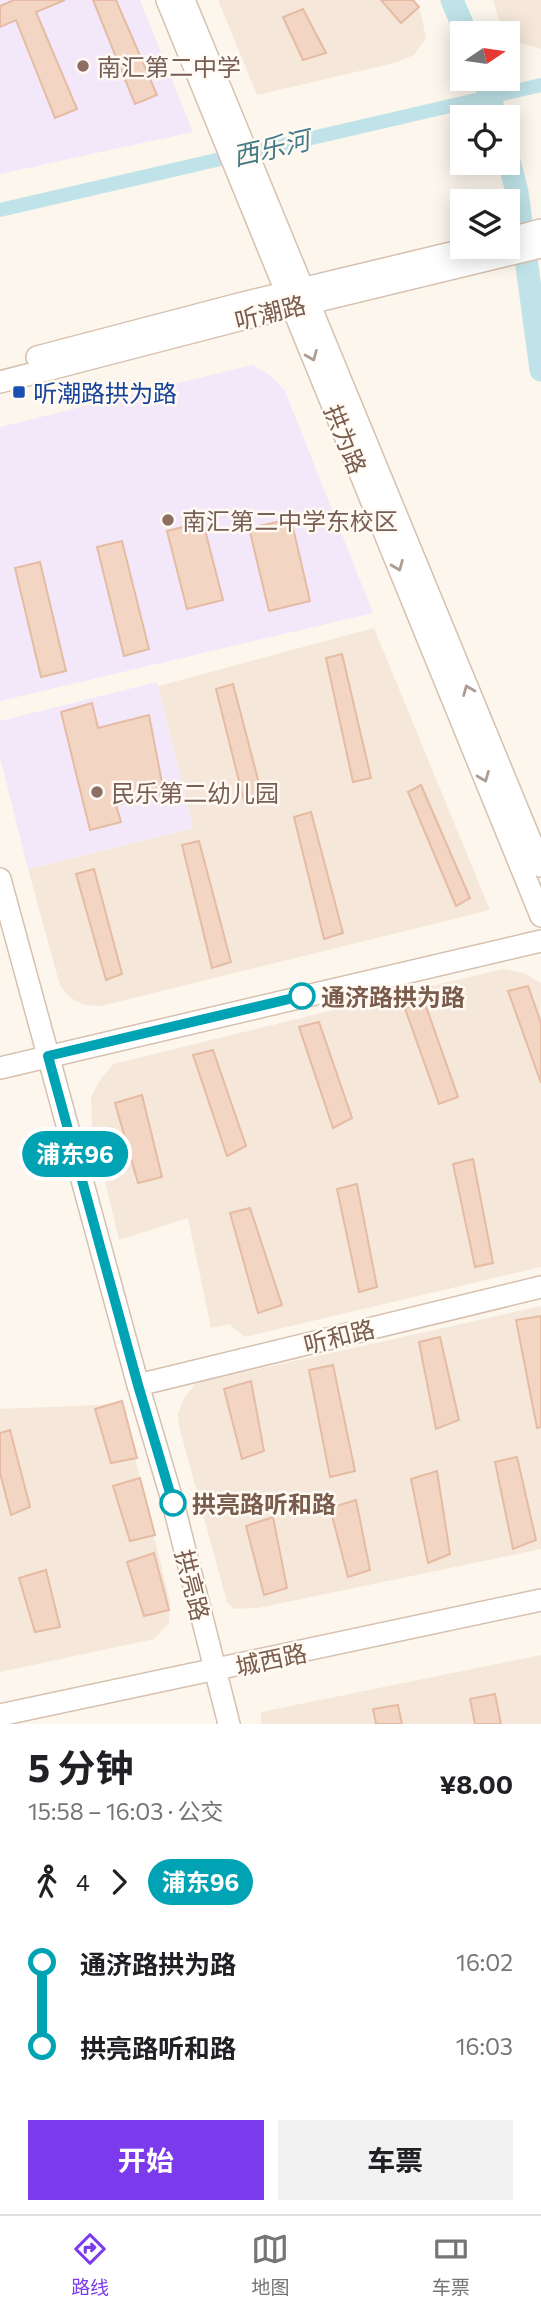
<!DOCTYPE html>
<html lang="zh">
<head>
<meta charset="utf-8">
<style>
	body { margin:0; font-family:Commissioner,"Noto Sans SC",sans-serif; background:#f2f2f2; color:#202124; height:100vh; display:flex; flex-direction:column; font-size:26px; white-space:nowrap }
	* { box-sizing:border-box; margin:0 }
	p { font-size:23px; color:#757577 }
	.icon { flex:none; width:38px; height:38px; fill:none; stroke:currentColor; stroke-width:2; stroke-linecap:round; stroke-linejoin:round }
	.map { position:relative; height:1724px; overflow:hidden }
	.side { display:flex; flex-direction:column; background:#fff; flex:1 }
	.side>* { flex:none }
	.badge { padding:0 14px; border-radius:23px; font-size:24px; line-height:46px }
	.needle { width:46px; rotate:77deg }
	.fabs { position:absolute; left:450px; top:21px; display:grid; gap:14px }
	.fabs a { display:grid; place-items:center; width:70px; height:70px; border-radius:0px; background:#fff; box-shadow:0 4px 18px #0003; font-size:35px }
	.map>.badge { position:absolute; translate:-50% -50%; box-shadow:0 0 0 4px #fff }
	.legs { display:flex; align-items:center; gap:10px; height:77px; padding:0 28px; font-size:23px }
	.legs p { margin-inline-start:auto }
	.summary { display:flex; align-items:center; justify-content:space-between; height:119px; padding:0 28px }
	h1 { font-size:38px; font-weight:700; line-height:52px }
	.cta { display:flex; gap:14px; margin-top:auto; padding:14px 28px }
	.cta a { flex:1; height:80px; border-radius:0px; background:#7c3aed; color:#fff; font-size:28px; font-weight:700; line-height:80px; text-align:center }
	.cta a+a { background:#f2f2f2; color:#202124 }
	ul { padding:0 28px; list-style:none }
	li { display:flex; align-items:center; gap:24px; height:84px; font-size:26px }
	li i { display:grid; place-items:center; width:10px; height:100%; margin:0 9px; background:currentColor }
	li i::after { content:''; width:18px; height:18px; margin:-9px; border:5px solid; border-radius:50%; background:#fff }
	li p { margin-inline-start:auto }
	li:first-child i { background:linear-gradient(#0000 50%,currentColor 0) }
	li:last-child i { background:linear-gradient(currentColor 50%,#0000 0) }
	.tab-bar { display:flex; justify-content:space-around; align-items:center; height:98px; border-top:2px solid #e0e0e0; background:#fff; font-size:19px; color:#757577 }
	.tab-bar a { display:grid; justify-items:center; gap:4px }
	.tab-bar .selected { color:#7c3aed }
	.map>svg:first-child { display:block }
</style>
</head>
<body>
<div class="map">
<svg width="541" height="1724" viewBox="0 0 541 1724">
	<rect width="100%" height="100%" fill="#fdf6ec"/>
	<g fill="#f5e8da">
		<path d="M218,0H415L421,14L426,38L414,55L394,63L257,95Z"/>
		<path d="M493,0H541V49L508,39V33H503Z"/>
		<path d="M374,628L490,910L101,1006L84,1005L71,998L60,986L28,869L193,828L158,686Z"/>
		<path d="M502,969L524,973L541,983V1267L245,1337L229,1324L211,1328L188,1218L119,1240L92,1126L91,1097L100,1080L113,1064Z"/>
		<path d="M541,1306V1549L258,1608L234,1609L227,1602L179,1426L178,1414L184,1398L196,1383Z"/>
		<path d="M122,1404L170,1602L169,1623L154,1639L0,1672V1409Z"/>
		<path d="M541,1655V1724H261V1712Z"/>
	</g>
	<g fill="#f3e8fa">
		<path d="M0,0H140L193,132L0,174Z"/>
		<path d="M252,365L270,375L285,391L373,613L0,701V427Z"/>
		<path d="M157,682L193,828L28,869L0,757V721Z"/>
	</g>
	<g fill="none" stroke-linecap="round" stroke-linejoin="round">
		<path stroke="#bfe3e8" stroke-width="14" d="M0,210L541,85"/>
		<g stroke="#bfe3e8" stroke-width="23">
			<path d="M452,0L466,33"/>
			<path d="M484,79L496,117"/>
			<path d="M508,157L517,192L541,370"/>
		</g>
	</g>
	<g fill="#f3d5c3" stroke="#e6bba3" stroke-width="2">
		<path d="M14,0H65L36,12L77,109L55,118L16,20L0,27V6Z"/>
		<path d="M93,0H116L157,95L135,104Z"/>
		<path d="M381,0H413L419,7L401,23Z"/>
		<path d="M303,9L326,53L303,60L283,17Z"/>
		<path d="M291,519L310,601L269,611L249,528Z"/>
		<path d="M203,522L223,600L187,609L167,531Z"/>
		<path d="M122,541L149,649L124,656L97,547Z"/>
		<path d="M40,562L66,671L41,677L15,568Z"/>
		<path d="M342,654L371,778L353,782L326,658Z"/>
		<path d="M233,684L262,795L244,801L216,689Z"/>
		<path d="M92,703L98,728L149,715L164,793L116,805L121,822L90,830L61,712Z"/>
		<path d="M421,785L470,898L456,906L408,792Z"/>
		<path d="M311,812L343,933L324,939L294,817Z"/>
		<path d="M199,841L231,962L212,968L182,845Z"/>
		<path d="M94,869L122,974L106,980L76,874Z"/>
		<path d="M528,986L541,1023V1083L508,991Z"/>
		<path d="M423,998L458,1097L439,1104L403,1003Z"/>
		<path d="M319,1022L352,1118L333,1128L299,1027Z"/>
		<path d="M213,1050L246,1146L227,1156L193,1055Z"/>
		<path d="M142,1095L162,1177L138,1183L115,1103Z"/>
		<path d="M473,1159L493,1263L475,1267L453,1164Z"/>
		<path d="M357,1184L377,1287L359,1292L337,1189Z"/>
		<path d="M250,1208L282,1305L258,1313L230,1213Z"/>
		<path d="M541,1316V1427L537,1428L516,1320Z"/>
		<path d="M440,1337L459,1420L436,1429L419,1342Z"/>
		<path d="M333,1365L355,1471L330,1477L309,1370Z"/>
		<path d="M251,1381L264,1451L242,1459L224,1389Z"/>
		<path d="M122,1401L137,1458L111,1463L95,1409Z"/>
		<path d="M10,1430L30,1507L11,1515L0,1473V1433Z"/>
		<path d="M517,1457L536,1540L513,1549L495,1462Z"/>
		<path d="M437,1471L450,1554L428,1563L411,1479Z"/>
		<path d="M140,1478L155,1535L130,1541L113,1486Z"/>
		<path d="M356,1500L370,1570L348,1577L330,1508Z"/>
		<path d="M273,1517L287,1588L264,1595L246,1526Z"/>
		<path d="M154,1553L169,1610L144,1616L127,1562Z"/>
		<path d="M46,1570L60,1627L35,1632L19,1578Z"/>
		<path d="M495,1694L501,1724H475L470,1699Z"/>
		<path d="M398,1705L402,1724H376L373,1709Z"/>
	</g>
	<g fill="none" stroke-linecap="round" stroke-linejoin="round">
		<g stroke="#d6c0b0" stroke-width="24">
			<g id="secondary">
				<path d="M167,0L541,916"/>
				<path d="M184,0L541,866"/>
				<path d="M508,239L541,230"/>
				<path d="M37,357L239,304L476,247"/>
				<path d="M0,382L243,319L541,247"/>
				<path d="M0,879L138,1385L173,1503L229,1724"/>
				<path d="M0,1068L541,941"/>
				<path d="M138,1385L541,1287"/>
				<path d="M0,1715L541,1600"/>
			</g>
		</g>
		<use href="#secondary" stroke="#fff" stroke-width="21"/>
	</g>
	<defs><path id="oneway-chevron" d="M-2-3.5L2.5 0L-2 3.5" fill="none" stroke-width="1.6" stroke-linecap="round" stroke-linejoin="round" transform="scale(1.75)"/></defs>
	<g stroke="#af9d94">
		<use href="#oneway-chevron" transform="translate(312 356) rotate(68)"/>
		<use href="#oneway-chevron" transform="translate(398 566) rotate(68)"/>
		<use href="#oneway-chevron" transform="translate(468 690) rotate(-112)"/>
		<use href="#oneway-chevron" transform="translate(484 777) rotate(68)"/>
	</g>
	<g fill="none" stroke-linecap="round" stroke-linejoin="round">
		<g stroke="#fff" stroke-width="16">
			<path id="line-1" d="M173,1503L138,1385L48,1056L302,996"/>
		</g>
		<use href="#line-1" stroke="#00a3b4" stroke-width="10"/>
	</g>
	<g fill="#8d6e63" stroke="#fffaf3" stroke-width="2.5">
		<circle cx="83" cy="66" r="7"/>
		<circle cx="168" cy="520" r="7"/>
		<circle cx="97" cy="792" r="7"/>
	</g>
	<rect fill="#1a4fb4" stroke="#fffaf3" stroke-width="2.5" x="12" y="385" width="14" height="14" rx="3.5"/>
	<g fill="#fff" stroke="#00a3b4" stroke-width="3.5">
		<circle cx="302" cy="996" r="12"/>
		<circle cx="173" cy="1503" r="12"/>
	</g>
	<g text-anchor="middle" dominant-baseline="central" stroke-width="5" stroke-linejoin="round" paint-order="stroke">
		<g font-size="24" fill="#785e54" stroke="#fffaf3" text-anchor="start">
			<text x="97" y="66">南汇第二中学</text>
			<text x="182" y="520">南汇第二中学东校区</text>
			<text x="111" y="792">民乐第二幼儿园</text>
		</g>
		<g font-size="24" fill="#7a5c4d" stroke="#fffaf3">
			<text transform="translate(270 312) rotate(-14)">听潮路</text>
			<text transform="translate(346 439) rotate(68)">拱为路</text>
			<text transform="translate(339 1336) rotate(-14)">听和路</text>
			<text transform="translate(193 1585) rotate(76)">拱亮路</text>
			<text transform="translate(271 1659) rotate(-12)">城西路</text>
		</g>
		<g font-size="24" fill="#164399" stroke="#fffaf3" text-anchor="start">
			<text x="33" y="392">听潮路拱为路</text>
		</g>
		<g font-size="24" font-weight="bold" fill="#7a5c4d" stroke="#fffaf3" text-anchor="start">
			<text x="321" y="996">通济路拱为路</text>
			<text x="192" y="1503">拱亮路听和路</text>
		</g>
		<g font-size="26" font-style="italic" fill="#437c86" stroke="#fffaf3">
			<text transform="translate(271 147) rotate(-13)">西乐河</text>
		</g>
	</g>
</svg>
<div class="fabs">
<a><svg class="needle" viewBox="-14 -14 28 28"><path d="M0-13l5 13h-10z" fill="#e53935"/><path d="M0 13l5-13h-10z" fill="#757577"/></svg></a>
<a><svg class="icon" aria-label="locate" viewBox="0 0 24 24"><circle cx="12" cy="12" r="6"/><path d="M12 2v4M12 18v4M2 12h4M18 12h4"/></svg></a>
<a><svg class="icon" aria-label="layers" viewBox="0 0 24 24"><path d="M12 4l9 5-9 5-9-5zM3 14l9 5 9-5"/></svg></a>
</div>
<b class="badge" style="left:75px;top:1154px;background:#00a3b4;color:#fff">浦东96</b>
</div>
<section class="side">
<div class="summary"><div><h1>5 分钟</h1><p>15:58 – 16:03 · 公交</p></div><b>¥8.00</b></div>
<div class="legs"><svg class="icon" aria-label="walk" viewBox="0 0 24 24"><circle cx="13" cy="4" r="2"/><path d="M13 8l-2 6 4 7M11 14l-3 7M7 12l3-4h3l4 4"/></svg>4<svg class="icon" aria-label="forward" viewBox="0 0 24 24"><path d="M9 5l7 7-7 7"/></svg><b class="badge" style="background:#00a3b4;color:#fff">浦东96</b></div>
<ul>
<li><i style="color:#00a3b4"></i><b>通济路拱为路</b><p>16:02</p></li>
<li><i style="color:#00a3b4"></i><b>拱亮路听和路</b><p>16:03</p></li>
</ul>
<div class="cta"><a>开始</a><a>车票</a></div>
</section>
<nav class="tab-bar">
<a class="selected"><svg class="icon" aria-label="directions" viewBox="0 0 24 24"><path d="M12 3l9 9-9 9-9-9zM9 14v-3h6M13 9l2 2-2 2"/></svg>路线</a>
<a><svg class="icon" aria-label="map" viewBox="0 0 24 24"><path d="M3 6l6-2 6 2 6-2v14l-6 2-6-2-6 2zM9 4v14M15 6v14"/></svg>地图</a>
<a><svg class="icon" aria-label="tickets" viewBox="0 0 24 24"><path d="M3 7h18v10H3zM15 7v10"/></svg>车票</a>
</nav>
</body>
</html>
